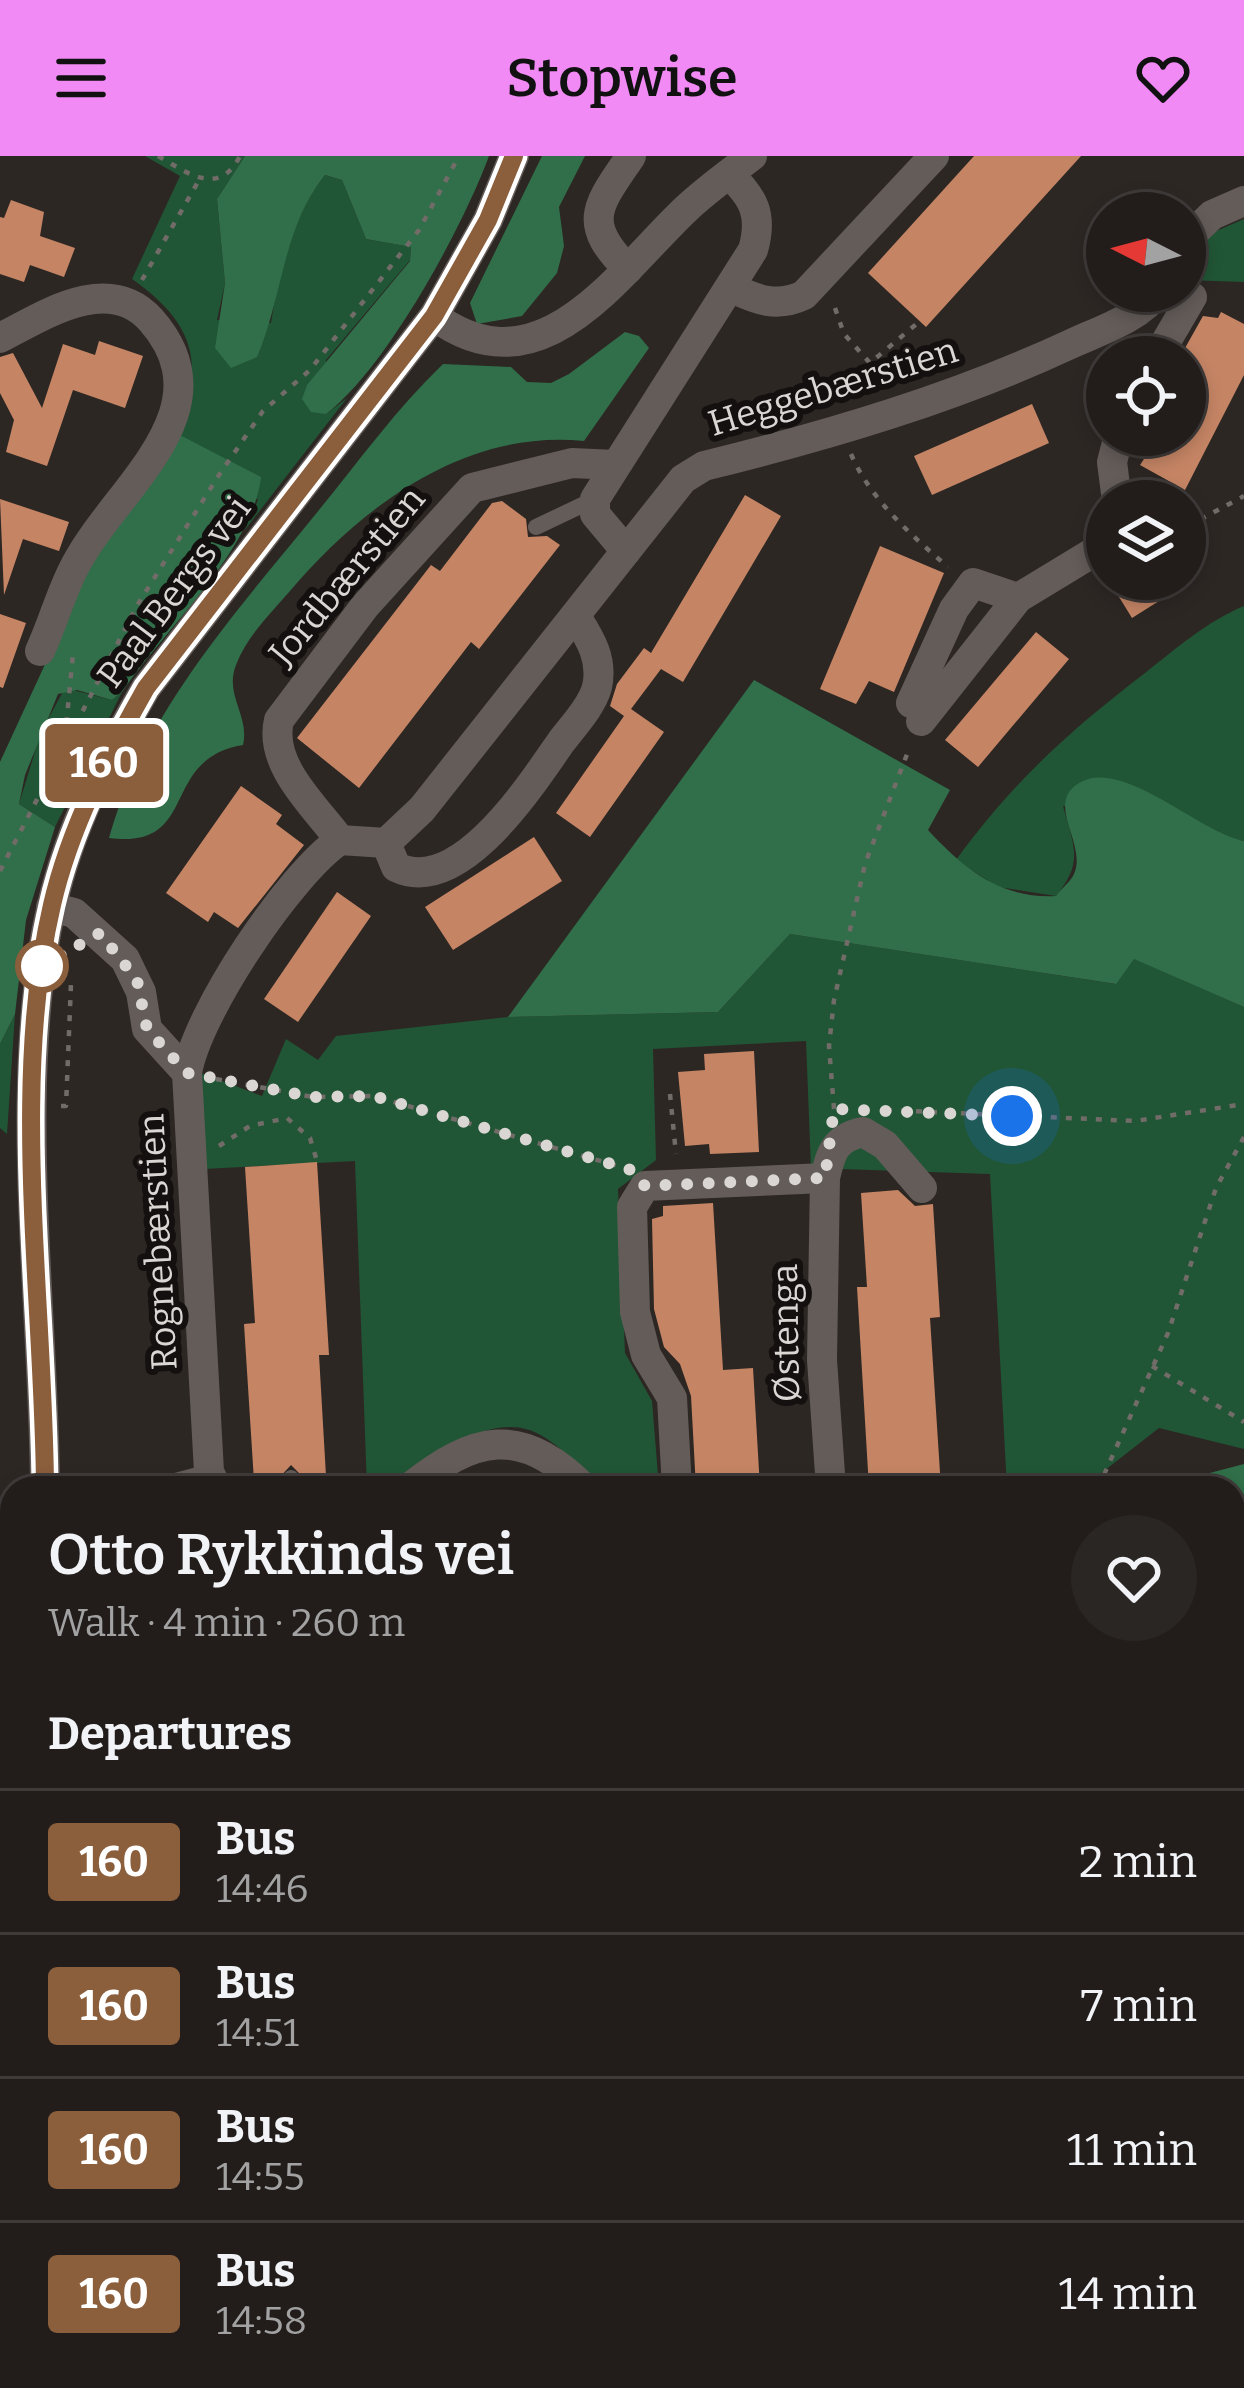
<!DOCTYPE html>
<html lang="en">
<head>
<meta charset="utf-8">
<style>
	body { margin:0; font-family:Bitter,serif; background:#2a2624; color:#f1f3f6; height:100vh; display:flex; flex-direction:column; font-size:45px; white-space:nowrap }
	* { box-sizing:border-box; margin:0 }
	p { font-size:39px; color:#a2a2a3 }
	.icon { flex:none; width:66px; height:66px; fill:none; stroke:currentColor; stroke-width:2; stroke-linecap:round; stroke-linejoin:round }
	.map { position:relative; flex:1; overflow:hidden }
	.drawer { position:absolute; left:0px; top:1320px; width:1245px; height:912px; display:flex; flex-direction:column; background:#221d1b; border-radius:36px 36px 0 0; box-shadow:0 6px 18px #0003,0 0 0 3px #3f3b3a }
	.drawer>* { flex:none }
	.badge { padding:0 24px; border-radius:9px; font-size:42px; line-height:78px }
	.needle { width:78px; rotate:276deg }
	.fabs { position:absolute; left:1086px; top:36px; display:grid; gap:24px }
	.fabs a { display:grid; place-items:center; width:120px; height:120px; border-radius:50%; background:#221d1b; box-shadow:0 6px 18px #0003,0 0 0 3px #3f3b3a; font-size:60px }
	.you { position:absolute; width:60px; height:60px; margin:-30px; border:9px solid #fff; border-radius:50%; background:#1a73e8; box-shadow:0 0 0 18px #1a73e833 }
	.map>.badge { position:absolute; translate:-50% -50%; box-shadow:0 0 0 6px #fff }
	h2 { padding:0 48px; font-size:45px; line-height:108px }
	.round { display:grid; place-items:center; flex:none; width:126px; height:126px; border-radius:63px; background:#2a2624 }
	.overview { display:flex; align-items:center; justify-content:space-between; height:204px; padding:0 48px }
	h1 { font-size:57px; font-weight:600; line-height:90px }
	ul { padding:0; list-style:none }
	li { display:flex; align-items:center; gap:36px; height:144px; padding:0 48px; border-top:3px solid #3f3b3a }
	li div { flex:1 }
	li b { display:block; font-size:45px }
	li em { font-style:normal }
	li .badge { min-width:132px; font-weight:700; text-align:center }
	header { display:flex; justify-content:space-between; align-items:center; height:156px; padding:0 48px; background:#f18af4; color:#111; font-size:54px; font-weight:600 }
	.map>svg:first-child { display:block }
</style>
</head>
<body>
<header><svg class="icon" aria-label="menu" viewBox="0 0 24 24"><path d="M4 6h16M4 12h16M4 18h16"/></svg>Stopwise<svg class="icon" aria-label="heart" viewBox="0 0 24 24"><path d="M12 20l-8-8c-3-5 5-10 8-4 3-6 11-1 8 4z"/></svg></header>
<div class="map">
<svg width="1244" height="2232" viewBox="0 0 1244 2232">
	<rect width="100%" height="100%" fill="#2d2724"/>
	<g fill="#205635">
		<path d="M145,0H245L217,43L225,127L217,164L271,167C279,116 291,60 325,19L342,24L366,83L411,91L410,104L326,204V258L347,242L244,375L258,344L176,277C207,206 193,166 132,123L180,20Z"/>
		<path d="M1244,63V126L1186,124L1205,80Z"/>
		<path d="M1244,450V685L1223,682L1214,674L1063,650C1074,691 1084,706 1056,740L998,731L956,704C1013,626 1068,576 1145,517C1177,492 1206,466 1244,450Z"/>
		<path d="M65,532L112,544L122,536L55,671L19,648L41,576Z"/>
		<path d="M790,778L1115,828L1133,802L1244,851V1293L1159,1272L1082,1332H1007L990,1018L811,1012L806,885L653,893L656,1004L618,1033L625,1197L652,1245L659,1332C646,1332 625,1336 612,1332C579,1321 554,1270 510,1271C451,1272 405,1332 367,1332L355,1005L204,1013L201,917L262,940L286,883L318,904L336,880L508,861L718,856Z"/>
		<path d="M15,858L7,978L0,972V888Z"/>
	</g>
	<g fill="#306f49">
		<path d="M245,0H489C463,71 386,213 326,258L311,256L302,243L307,229L410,105L411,91L366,83L342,24L325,19C282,72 283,141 257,201L231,212L215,192L225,127L217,43Z"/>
		<path d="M542,0H585L559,51L564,90L557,117L522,160L477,168L470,147Z"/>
		<path d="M625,176L639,180L649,192L584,285C466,273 363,349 290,435C270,458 247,480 236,509C224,539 250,560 243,589C158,603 201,694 109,682C144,556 238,454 319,354C359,305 397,252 443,208L511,211L527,226L551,227L569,218Z"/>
		<path d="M176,277L261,321C253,394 163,475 122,536L112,544L77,534L58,538L25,619L19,648L55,671L26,764L15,858L0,888V606L94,402Z"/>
		<path d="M754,524L950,634L928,674C964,713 1001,743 1056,740C1061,733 1071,725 1074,718C1088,687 1041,645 1083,625C1126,605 1201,677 1244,685V851L1134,803L1116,828L790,778L718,856L508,861Z"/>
		<path d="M1244,1308V1427L1233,1430V1332H1204L1202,1319Z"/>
	</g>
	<g fill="#c58565">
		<path d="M974,0H1081L926,171L868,117Z"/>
		<path d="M11,44L44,56L40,80L75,92L64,121L30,109L24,126L0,118V61L4,62Z"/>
		<path d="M1221,156L1244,168V219L1185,334L1140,309L1144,303L1134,298L1144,279H1185V201H1180L1203,160L1218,162Z"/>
		<path d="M99,185L143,200L125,252L73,234L47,310L6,296L14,264L0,237V201L13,197L42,252L63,188L95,199Z"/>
		<path d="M1032,248L1049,287L932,339L914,300Z"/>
		<path d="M745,339L781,360L683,526L661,513L631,553L664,576L590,681L556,657L624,560L610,550L617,528L644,492L651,497Z"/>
		<path d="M0,343L69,366L59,395L23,383L4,439Z"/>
		<path d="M502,345L526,363L528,381L547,380L560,389L479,493L471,486L359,632L297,582L431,409L440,415L492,347Z"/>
		<path d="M880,390L944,417L894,536L869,525L856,548L820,533Z"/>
		<path d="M1108,423H1194L1132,462Z"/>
		<path d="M0,458L26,467L3,532L0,531Z"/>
		<path d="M1036,476L1069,503L978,611L945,584Z"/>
		<path d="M241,630L282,659L276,668L304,689L238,772L214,756L208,766L166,737Z"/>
		<path d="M534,681L562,725L453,794L425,751Z"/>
		<path d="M337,736L371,760L298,866L264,843Z"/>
		<path d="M754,895L759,996L710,998L709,988L685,990L678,916L705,914L704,898Z"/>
		<path d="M317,1006L329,1199H319L326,1320L304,1322L291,1309L278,1323L254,1325L244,1168L255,1167L245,1011Z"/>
		<path d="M898,1034L915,1050L933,1048L940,1161L930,1162L941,1332H869L857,1131H867L861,1037Z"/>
		<path d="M713,1047L723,1214L753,1212L760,1332H696L691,1240L680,1208L664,1191L654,1153L652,1063L663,1060V1050Z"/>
	</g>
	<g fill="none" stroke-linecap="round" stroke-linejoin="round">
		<g stroke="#726c69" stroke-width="4.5" stroke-dasharray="6 9" stroke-linecap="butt">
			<path d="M158,0C189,18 219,41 240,0"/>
			<path d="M142,124L199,24"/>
			<path d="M835,152L844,178L870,207L920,165"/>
			<path d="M853,237L868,210"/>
			<path d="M851,298C870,343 912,380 948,411"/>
			<path d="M1185,362H1203L1244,340"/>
			<path d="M65,582L73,498"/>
			<path d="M0,715L138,448L219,319L263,255L310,214L419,74L459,0"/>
			<path d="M216,923L313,941L373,940L625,1012"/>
			<path d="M670,938L676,998"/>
			<path d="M61,950H66L71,828"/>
			<path d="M834,953L829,890L834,844L865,708L909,593"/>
			<path d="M886,954L1135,965L1244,948"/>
			<path d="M219,990L250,970L287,962L310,982L316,1002"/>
			<path d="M1152,1210L1244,1266"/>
			<path d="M1098,1332L1168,1177L1216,1032L1244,981"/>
		</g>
		<g stroke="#635c59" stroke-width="16">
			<path d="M536,371L595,343"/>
			<path d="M291,1322L292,1332"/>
			<path d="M149,1332L209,1316"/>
			<path d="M320,2232L323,2220"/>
		</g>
		<g stroke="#635c59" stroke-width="30">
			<path d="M1185,85L1212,59L1244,45"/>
			<path d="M628,113C580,66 598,49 631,0"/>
			<path d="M732,132C757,144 777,152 804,139L934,0"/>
			<path d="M434,160C541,239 617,118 686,53C706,34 730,17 752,0"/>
			<path d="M0,182C43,160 108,116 151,164C231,255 115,332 75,410C61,436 53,467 40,495"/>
			<path d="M1157,201L1192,141"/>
			<path d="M1117,345L1112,306L1119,279"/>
			<path d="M626,395L595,358V343L753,94C763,59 754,42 729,18"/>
			<path d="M911,547L954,453L973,427L1018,442"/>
			<path d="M921,565L1018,442L1107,388"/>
			<path d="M340,684C315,650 268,609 279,564L365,450L472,332L572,307L615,309"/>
			<path d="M386,687L396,711C459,742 531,629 561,586C573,570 592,550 597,531C603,504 591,484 577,462"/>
			<path d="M51,751L74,757L125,803L141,836L147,873L187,917"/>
			<path d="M217,1332L209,1316L187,917C197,857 289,719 340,684L386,687L422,653L683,323L704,310C830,279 955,242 1073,187C1104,173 1139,162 1159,135"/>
			<path d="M409,1332C474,1280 521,1268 584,1332"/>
			<path d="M677,1332L672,1242L646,1199L635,1156L632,1051L645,1030L825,1022"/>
			<path d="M831,1332L822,1204L825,1022C831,996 835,982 863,976L885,989L922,1032"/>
			<path d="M0,1604L12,1610"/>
			<path d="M1233,1723L1244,1727"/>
			<path d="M1233,1953L1244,1951"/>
			<path d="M1233,2033L1244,2097"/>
			<path d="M55,2220L56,2232"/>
			<path d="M1033,2220L1034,2232"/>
		</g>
		<g stroke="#635c59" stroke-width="30">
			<path d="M45,1332C44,1151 11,923 52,749C70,671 106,601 146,532L434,160L488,64L514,0"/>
			<path d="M0,1667L12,1632"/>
			<path d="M0,1923L12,1933"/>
			<path d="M530,2220L556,2232"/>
		</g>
	</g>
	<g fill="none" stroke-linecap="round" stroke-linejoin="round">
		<g stroke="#fff" stroke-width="27">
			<path id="line" d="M45,1332C44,1148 10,928 52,749C70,671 107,601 146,532L434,160L488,64L514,0"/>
		</g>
		<use href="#line" stroke="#8b5e3c" stroke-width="18"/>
		<path stroke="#dad6d3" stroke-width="12" stroke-dasharray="0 21.6" d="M42,810L100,777L137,824L147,873L187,917L313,941L373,940L629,1013L645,1030L825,1022L834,953L1012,960"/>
	</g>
	<circle fill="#fff" stroke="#8b5e3c" stroke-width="6" cx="42" cy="810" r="24"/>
	<g text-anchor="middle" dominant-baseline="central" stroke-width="12" stroke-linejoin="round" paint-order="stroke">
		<g font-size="36" fill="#dad6d3" stroke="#13100f">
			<text transform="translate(833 231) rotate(-17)">Heggebærstien</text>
			<text transform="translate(347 420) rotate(-50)">Jordbærstien</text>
			<text transform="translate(174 436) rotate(-53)">Paal Bergs vei</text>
			<text transform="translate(158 1086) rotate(-93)">Rognebærstien</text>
			<text transform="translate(786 1177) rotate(-91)">Østenga</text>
		</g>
	</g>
</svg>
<div class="fabs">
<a><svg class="needle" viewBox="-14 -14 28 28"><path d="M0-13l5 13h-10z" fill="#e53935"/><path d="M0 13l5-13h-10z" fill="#a2a2a3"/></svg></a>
<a><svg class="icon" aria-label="locate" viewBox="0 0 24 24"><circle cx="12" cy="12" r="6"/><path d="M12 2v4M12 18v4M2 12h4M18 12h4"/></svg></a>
<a><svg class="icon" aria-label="layers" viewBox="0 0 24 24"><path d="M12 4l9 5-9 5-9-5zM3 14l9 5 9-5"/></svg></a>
</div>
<div class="you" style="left:1012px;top:960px"></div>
<b class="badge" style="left:104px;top:607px;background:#8b5e3c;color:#fff">160</b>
<section class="drawer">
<div class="overview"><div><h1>Otto Rykkinds vei</h1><p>Walk · 4 min · 260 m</p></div><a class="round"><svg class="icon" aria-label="heart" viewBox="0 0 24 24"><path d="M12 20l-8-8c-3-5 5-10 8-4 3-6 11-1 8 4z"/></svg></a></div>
<h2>Departures</h2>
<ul>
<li><span class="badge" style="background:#8b5e3c;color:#fff">160</span><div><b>Bus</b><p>14:46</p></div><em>2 min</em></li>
<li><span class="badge" style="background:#8b5e3c;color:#fff">160</span><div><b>Bus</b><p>14:51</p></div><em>7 min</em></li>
<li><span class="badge" style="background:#8b5e3c;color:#fff">160</span><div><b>Bus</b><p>14:55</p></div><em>11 min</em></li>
<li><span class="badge" style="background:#8b5e3c;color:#fff">160</span><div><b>Bus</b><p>14:58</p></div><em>14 min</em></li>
</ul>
</section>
</div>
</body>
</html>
